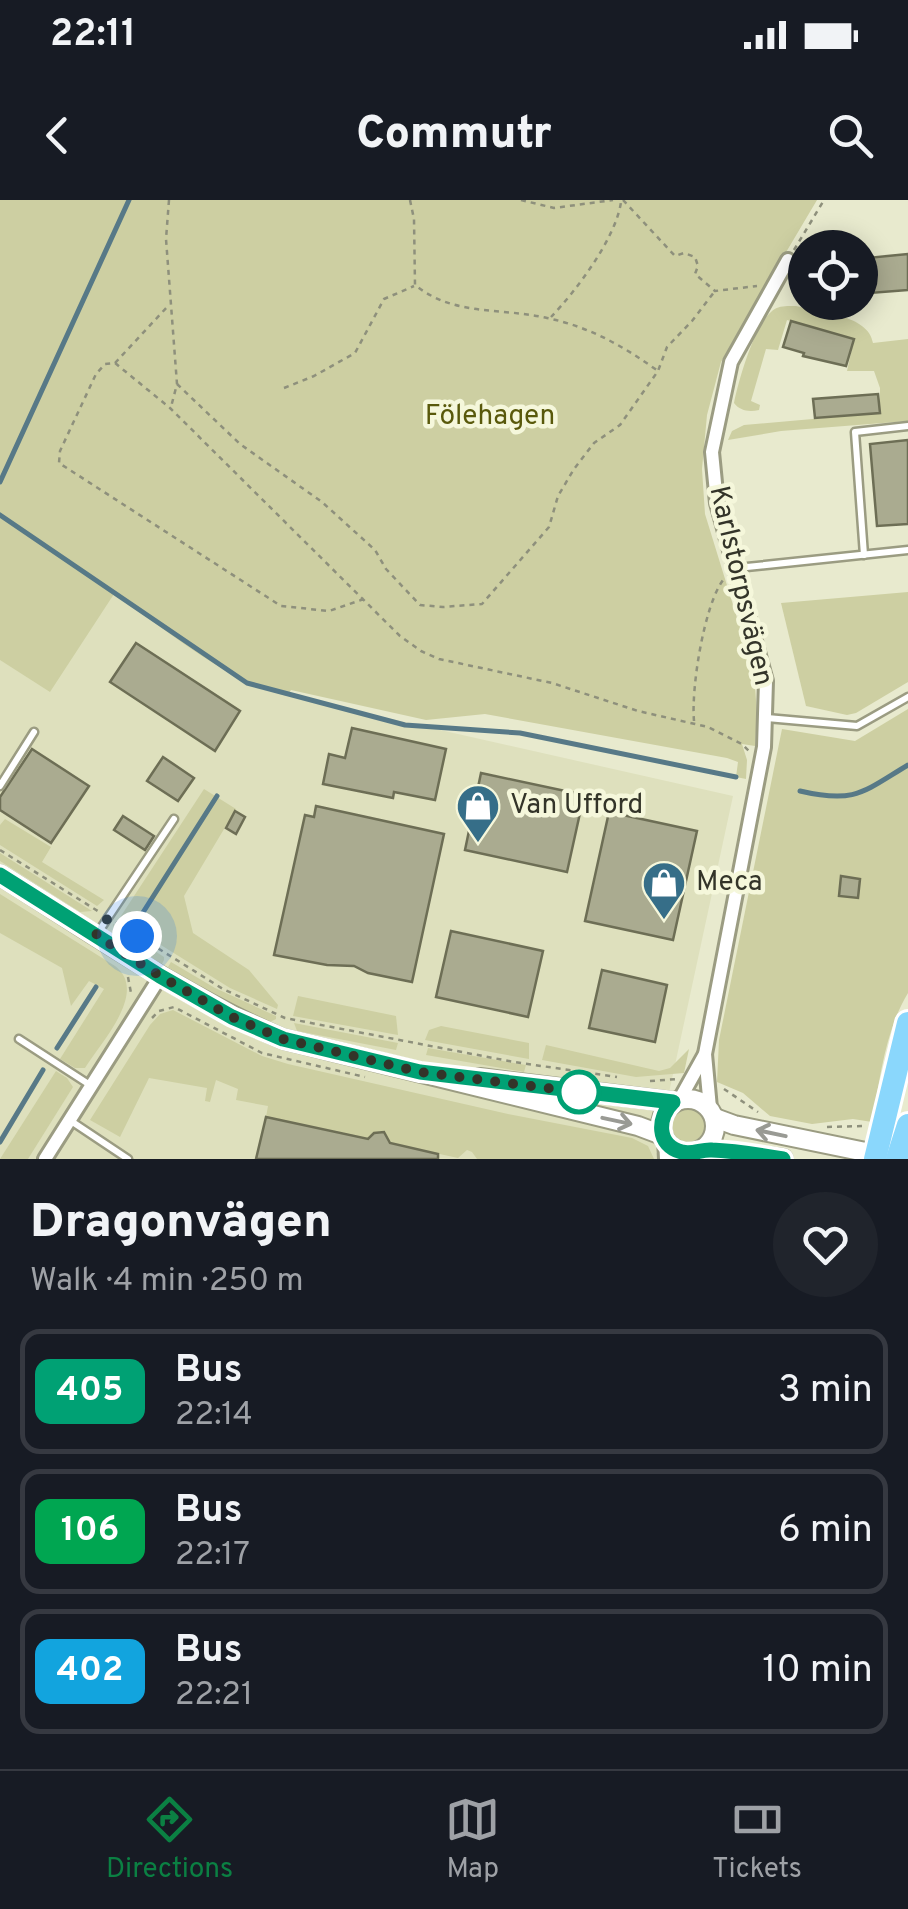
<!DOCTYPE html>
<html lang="en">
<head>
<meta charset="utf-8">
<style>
	body { margin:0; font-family:Overpass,sans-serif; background:#20242c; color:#f1f3f6; height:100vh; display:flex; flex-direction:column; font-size:38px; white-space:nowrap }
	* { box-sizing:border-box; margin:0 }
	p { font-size:32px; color:#9ea1a6 }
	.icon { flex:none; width:55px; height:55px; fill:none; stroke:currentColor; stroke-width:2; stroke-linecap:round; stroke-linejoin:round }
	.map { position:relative; height:959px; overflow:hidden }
	.details { display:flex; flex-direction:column; background:#171b24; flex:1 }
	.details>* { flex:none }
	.badge { padding:0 20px; border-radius:15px; font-size:35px; line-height:65px }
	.fabs { position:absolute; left:788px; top:30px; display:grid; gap:20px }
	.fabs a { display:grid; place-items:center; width:90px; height:90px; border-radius:50%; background:#171b24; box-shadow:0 5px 25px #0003; font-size:50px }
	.you { position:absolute; width:50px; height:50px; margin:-25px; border:8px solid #fff; border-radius:50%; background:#1a73e8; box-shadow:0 0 0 15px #1a73e833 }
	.map>.badge { position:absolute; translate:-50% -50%; box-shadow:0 0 0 5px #fff }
	.round { display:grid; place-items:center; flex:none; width:105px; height:105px; border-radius:52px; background:#20242c }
	.summary { display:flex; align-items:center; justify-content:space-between; height:170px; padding:0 30px }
	h1 { font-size:48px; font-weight:800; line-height:75px }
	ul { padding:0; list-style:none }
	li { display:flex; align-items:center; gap:30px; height:125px; margin:0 20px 15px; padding:0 10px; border:5px solid #363941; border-radius:20px }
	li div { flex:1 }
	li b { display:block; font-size:38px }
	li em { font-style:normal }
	li .badge { min-width:110px; font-weight:700; text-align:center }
	.status { display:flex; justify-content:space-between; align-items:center; height:70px; padding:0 50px; background:#171b24; direction:ltr }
	.status svg { height:28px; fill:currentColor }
	header { display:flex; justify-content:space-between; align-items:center; height:130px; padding:0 30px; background:#171b24; font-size:45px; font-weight:800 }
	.dock { display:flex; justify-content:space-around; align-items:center; height:140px; border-top:2px solid #363941; background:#171b24; font-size:28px; color:#9ea1a6 }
	.dock a { display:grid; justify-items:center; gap:5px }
	.dock .selected { color:#0b8043 }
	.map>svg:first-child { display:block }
</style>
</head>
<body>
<div class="status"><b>22:11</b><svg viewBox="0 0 49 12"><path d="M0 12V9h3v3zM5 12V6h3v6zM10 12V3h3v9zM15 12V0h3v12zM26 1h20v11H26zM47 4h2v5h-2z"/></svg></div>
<header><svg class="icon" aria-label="back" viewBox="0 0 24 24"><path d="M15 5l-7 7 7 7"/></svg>Commutr<svg class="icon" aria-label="search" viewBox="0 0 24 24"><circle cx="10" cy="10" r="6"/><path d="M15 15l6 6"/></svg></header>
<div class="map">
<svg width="908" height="959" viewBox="0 0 908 959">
	<rect width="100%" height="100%" fill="#e8eace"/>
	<path fill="#dee0bd" d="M0,315L276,493L733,596L656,953L681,959H0Z"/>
	<g fill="#cdcfa2">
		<path d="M0,0H817L721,162L707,215L702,269L705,314L754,473L757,514L755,546L742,544L747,560L746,579L736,577L738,562L727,558L485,514L426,520L291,490L287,496C223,480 168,430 114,394L50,492L0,460Z"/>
		<path d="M796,106C819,112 869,115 873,143L908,139V221L781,231L728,240L732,231L744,225L880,213V188L874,171H847L854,139L787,120L778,150L766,149L751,201L760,205L759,210C749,212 740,211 734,203C739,179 754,126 772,111C779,105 788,106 796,106Z"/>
		<path d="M908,392V482L856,513L847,515L806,506L781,403Z"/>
		<path d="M908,509V793C885,831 880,879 872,922L853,919L812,924L770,916L743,893L717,882L719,840L782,529L855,541Z"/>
		<path d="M204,589L236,609L184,696L193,733L249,770L278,805L277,809L230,788L119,719Z"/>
		<path d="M5,619L51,647L42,662L104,700L97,706L0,645V625Z"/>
		<path d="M0,653L92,711L80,712L0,661Z"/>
		<path d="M0,694L115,766C149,792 101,842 85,868H75L60,859L104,789L89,781L71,806L62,768L0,733Z"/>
		<path d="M113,724L164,757V760L162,764L115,734Z"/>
		<path d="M171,762L215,788L276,816V819L270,822L228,804L168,767Z"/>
		<path d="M298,796L396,816L398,835L293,816Z"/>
		<path d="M173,810L262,856L288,864L508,914L632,938L648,946L654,959H477L472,952L467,950L458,958L389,943L383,932L374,933L370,940L266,917L268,906L236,900L238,889L216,880L210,902L205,901L207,888L149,878L120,937L90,920L150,825L160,814Z"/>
		<path d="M294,823L398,843L396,850L297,831Z"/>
		<path d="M441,826L529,843V859L425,840L429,830Z"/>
		<path d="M546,845L659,871L670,868L689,849L684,873L636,877L542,860Z"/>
		<path d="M428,848L526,865L524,872L426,855Z"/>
		<path d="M56,871L67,878L73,887L28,959H0Z"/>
		<circle cx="688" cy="925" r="17"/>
	</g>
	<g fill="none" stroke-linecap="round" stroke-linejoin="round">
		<g stroke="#577987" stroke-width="5">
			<path d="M0,282L129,0"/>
			<path d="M0,315L247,483L405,525L520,533L736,577"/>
			<path d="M800,591C855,604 863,592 908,565"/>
			<path d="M135,725L217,596"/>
			<path d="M57,848L96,787"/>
			<path d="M0,942L43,870"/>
		</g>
	</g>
	<g fill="#aaab90" stroke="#6d6e55" stroke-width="2.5">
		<path d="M908,54V90L870,93L867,58Z"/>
		<path d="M791,121L854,139L846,166L803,156L804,153L783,147Z"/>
		<path d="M878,194L880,213L815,218L813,199Z"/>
		<path d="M908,240V324L877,326L870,244Z"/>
		<path d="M136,443L240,511L215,551L110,482Z"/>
		<path d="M352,528L446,549L435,600L394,592L393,598L323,584L329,554L345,558Z"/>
		<path d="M32,549L89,586L51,643L0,610V597Z"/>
		<path d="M163,557L194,578L178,601L147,581Z"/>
		<path d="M481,573L584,595L567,672L465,650Z"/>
		<path d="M316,606L444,634L412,782L368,773L354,766L327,765L274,755L305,615L314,617Z"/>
		<path d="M235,611L245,617L236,634L226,628Z"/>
		<path d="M609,612L697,631L673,740L585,721Z"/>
		<path d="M123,616L154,636L145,650L114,630Z"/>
		<path d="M841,676L860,679L858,698L839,696Z"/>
		<path d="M451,731L543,751L528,817L436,797Z"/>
		<path d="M602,770L667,785L655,842L589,828Z"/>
		<path d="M266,917L368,939L374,933L384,932L390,943L438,954V959H256Z"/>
	</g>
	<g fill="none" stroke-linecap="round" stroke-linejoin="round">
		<g stroke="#9b9c82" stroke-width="11">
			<g id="service">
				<path d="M864,355L855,232L908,226"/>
				<path d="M737,368L908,350"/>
				<path d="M767,518L857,526L908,497"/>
				<path d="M0,586L34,532"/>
				<path d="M97,734L174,619"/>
				<path d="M19,839L90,885"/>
				<path d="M71,921L128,959"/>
			</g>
		</g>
		<g stroke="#9b9c82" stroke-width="18">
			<g id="minor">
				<path d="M705,854L710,908"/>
				<path d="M680,899L705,854L764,547L766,481L717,303L712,252L731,162L788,60"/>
				<path d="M665,940L666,959"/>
				<path d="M45,959L160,777"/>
				<path d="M690,959L693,953"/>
			</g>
		</g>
		<g stroke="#9b9c82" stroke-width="22">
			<g id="secondary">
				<path d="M0,675C93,733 182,796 283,839L638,926L662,935"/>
				<path d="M480,878L673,902"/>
				<circle cx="688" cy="926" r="27"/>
				<path d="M715,918L734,925L885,956"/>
				<path d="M703,949L783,959"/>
			</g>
		</g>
		<g stroke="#fff" stroke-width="28">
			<g id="motorway">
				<path d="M875,959L908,823"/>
				<path d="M897,959L908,925"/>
			</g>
		</g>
		<g stroke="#8e907c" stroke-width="2.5" stroke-dasharray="5 5" stroke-linecap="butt">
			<path d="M169,0L166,39L177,184L171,207"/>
			<path d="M410,0L414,19L415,85C455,117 500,107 547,118C590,127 623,146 658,171"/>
			<path d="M521,0L554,8L613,0"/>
			<path d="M623,0L675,56L684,53L695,57L698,66L695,74L715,91L757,86"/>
			<path d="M794,50L824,0"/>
			<path d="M551,117C576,91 616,38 621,2"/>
			<path d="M115,163L168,106"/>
			<path d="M177,184L240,244L322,302L375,350L386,369L420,405L443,407L482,404L549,327L558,296L574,269L594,243L620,225L658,171L667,147L692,121L715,91"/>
			<path d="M284,188L314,176L355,153L384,99L414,86"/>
			<path d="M364,399L329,411L281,406L59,263L60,251L96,174L105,164L115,163L170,208L400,436L421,451L439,459L552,483L638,511L708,527L742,544L750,552"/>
			<path d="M694,521C691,488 704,406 723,380"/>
			<path d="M0,650L101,713"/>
			<path d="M116,722L223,789L285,818L514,862L617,877"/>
			<path d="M128,777L131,793"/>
			<path d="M152,818L159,811L174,807L262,853L365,877"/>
			<path d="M650,881L677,879"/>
			<path d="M724,889L758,912"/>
			<path d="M827,927L864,926"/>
		</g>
		<use href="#service" stroke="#fff" stroke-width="6"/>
		<use href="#minor" stroke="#fff" stroke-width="12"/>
		<use href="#secondary" stroke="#fff" stroke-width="18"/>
		<use href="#motorway" stroke="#8ad7fc" stroke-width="22"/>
	</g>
	<defs><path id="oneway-shaft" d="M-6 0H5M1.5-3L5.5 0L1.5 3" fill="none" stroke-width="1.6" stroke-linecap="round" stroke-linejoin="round" transform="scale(2.5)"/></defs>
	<g stroke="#999a94">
		<use href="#oneway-shaft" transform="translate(617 921) rotate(12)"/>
		<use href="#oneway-shaft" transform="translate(771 933) rotate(-168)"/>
	</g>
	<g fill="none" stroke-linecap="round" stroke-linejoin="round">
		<g stroke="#fff" stroke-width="22">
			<path id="line" d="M0,675L160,776L232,817L283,839L420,872L673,902C657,917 656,946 682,952C692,955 702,949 712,950C736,951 760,955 783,959"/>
		</g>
		<use href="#line" stroke="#00a174" stroke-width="15"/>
		<path stroke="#333429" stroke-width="10" stroke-dasharray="0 18" d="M137,736L108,718L96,735L160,776L232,817L283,839L420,872L579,892"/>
	</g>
	<defs>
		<g id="shop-pin" transform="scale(2.25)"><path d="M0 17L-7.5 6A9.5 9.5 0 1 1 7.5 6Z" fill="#366e88" stroke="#f5f7db"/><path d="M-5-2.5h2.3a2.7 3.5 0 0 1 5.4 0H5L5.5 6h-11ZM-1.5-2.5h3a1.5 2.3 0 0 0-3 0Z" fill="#fff"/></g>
	</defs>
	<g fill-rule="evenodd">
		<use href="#shop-pin" x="478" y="606"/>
		<use href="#shop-pin" x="664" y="683"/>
	</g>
	<circle fill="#fff" stroke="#00a174" stroke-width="5" cx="579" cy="892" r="20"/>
	<g text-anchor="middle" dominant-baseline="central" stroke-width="9" stroke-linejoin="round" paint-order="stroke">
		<g font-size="28" fill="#59590b" stroke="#f5f7db">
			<text x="490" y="217">Fölehagen</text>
		</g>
		<g font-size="28" fill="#333429" stroke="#f5f7db">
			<text transform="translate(740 386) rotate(77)">Karlstorpsvägen</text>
		</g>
		<g font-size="28" fill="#333429" stroke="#f5f7db" text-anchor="start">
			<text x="510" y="606">Van Ufford</text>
			<text x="696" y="683">Meca</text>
		</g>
	</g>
</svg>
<div class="fabs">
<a><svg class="icon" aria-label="locate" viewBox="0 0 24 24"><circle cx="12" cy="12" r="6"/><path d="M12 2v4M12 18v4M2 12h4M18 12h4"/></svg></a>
</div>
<div class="you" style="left:137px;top:736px"></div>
</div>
<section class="details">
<div class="summary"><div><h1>Dragonvägen</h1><p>Walk · 4 min · 250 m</p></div><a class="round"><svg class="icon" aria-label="heart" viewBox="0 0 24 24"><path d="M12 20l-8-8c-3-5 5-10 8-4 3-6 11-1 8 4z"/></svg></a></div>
<ul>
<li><span class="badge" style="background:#00a174;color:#fff">405</span><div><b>Bus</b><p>22:14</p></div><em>3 min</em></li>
<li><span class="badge" style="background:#00a651;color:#fff">106</span><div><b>Bus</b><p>22:17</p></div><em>6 min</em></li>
<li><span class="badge" style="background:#12a4de;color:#fff">402</span><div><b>Bus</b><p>22:21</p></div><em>10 min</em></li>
</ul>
</section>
<nav class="dock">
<a class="selected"><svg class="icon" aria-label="directions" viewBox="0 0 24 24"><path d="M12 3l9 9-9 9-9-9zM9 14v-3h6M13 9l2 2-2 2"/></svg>Directions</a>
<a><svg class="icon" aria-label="map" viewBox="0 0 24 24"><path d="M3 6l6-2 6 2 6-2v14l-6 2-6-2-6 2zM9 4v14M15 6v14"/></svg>Map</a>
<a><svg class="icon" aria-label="tickets" viewBox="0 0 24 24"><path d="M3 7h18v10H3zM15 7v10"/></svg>Tickets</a>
</nav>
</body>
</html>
